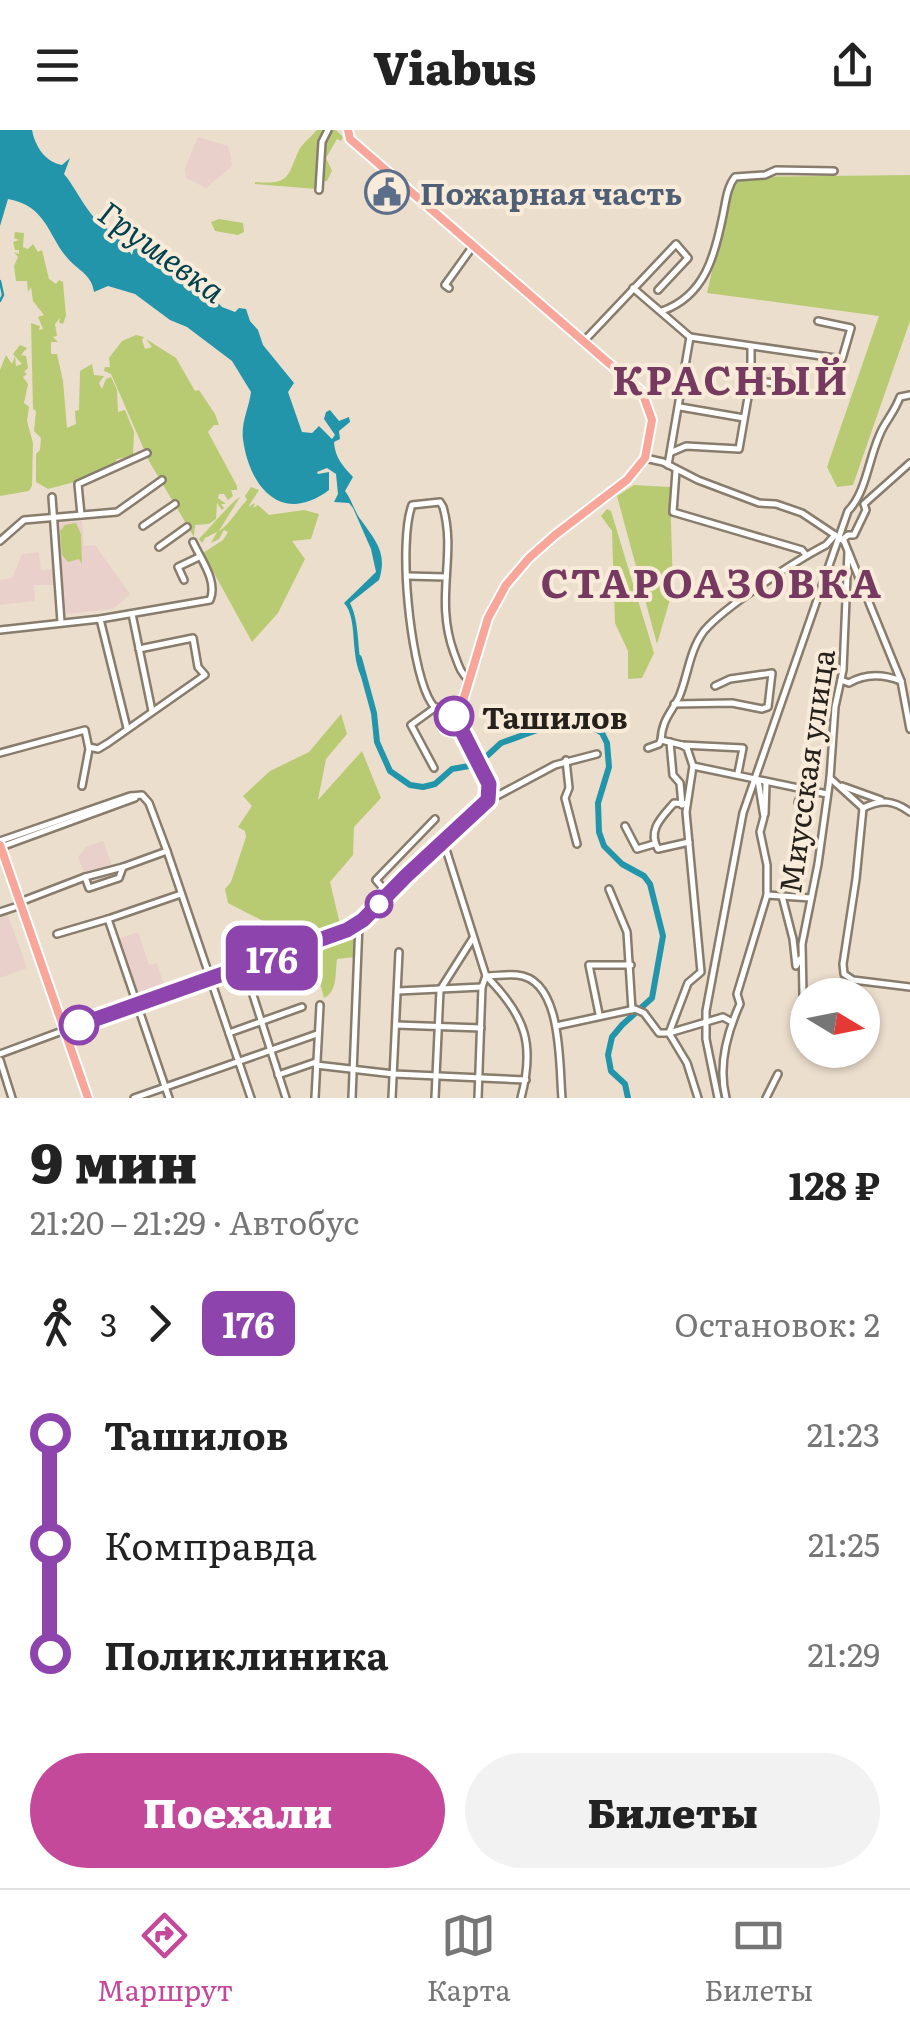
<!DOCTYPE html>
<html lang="ru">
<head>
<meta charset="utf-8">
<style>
	body { margin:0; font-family:Literata,serif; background:#f2f2f2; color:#222; height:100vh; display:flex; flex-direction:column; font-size:38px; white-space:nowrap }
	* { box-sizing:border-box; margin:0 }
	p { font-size:32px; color:#767676 }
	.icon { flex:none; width:55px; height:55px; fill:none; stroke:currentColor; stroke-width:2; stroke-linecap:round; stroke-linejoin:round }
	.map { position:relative; height:968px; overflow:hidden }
	.drawer { display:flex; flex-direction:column; background:#fff; flex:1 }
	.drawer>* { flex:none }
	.badge { padding:0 20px; border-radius:15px; font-size:35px; line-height:65px }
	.needle { width:65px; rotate:100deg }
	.buttons { position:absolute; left:790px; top:848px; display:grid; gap:20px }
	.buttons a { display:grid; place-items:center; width:90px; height:90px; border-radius:50%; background:#fff; box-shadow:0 2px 8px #0004; font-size:50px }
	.map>.badge { position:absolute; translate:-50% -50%; box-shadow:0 0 0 5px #fff }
	.legs { display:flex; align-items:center; gap:15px; height:110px; padding:0 30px; font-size:32px }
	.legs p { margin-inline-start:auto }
	.head { display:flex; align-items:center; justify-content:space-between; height:170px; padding:0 30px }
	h1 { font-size:55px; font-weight:800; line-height:75px }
	.primary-button { display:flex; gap:20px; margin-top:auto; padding:20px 30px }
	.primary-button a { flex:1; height:115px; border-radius:60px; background:#c4499b; color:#fff; font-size:40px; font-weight:800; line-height:115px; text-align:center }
	.primary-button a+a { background:#f2f2f2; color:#222 }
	ul { padding:0 30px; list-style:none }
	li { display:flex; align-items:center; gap:35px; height:110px; font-size:38px }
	li i { display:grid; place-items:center; width:15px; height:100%; margin:0 12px; background:currentColor }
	li i::after { content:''; width:25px; height:25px; margin:-12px; border:8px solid; border-radius:50%; background:#fff }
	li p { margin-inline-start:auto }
	li:first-child i { background:linear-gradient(#0000 50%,currentColor 0) }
	li:last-child i { background:linear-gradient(currentColor 50%,#0000 0) }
	header { display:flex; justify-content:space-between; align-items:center; height:130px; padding:0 30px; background:#fff; font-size:45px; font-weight:800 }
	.dock { display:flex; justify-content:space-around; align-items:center; height:140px; border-top:2px solid #e0e0e0; background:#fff; font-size:28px; color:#767676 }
	.dock a { display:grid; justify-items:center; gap:5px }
	.dock .current { color:#c4499b }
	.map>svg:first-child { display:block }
</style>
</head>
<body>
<header><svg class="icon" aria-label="menu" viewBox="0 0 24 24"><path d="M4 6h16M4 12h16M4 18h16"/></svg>Viabus<svg class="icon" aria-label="share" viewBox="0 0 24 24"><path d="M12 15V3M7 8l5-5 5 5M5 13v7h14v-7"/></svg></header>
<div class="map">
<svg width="910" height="968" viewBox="0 0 910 968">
	<rect width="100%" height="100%" fill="#ecdecd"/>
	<g fill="#ead0cb">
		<path d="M198,7L228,16L231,27L232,36L206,58L186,48L185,38Z"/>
		<path d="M82,391L84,416L95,415L130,464L113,479L66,484L56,393Z"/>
		<path d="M39,422L41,440L53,439L55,455H34L35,471L0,475V450L12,448L22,424Z"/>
		<path d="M103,711L117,748L90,757L78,727L86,717Z"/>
		<path d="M6,780L27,838L0,848V782Z"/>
		<path d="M138,802L149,835L157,833L166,861L136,871L115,810Z"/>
	</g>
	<g fill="#b8cb73">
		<path d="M317,0H325L318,9L316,59L255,54V52C291,55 287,46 299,20C302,14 312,6 317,0Z"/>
		<path d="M331,0H336L343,7L341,11L337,9L326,28L332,41L327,51H321L322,13Z"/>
		<path d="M910,45V191L853,355L837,357L827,337L879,186L707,163L732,53L740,47Z"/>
		<path d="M219,89L243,93L244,102L238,105L215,101L211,92Z"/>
		<path d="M15,102L24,103L23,117L28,119L33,114L38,122L42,120L49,149L56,154L59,150L63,152L66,186L63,194L59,193L60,188L55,194L57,206L53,207L58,212H51V224H57L63,251L67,298L76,294L75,281L79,280L80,241L92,234L94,245L104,246L99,253L102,259L106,249L111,247L117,260L118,282L125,280L134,302L133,326L117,329L113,336L82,350L48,359L36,352V324L40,320L41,308L34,301L36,281L33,279L31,193L40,196L39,200L43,199L38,187L44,185L33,171L31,157L28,162L27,151H16L14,136L18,127L14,122L19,124V120H15L13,112L19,110L14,108Z"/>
		<path d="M136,205L144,207L142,210L145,219L152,217L146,209L176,228L195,261L199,260L215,284L219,295H214L208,302L237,356V360H231L233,366L228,370L224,364H219L218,368L226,374H221L224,378L222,380L217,373L216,389L209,394L195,395L194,407L149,331L111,244L104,241L105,237H110L109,228L122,211Z"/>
		<path d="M20,215L27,218L21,225L26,226L28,238L24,242L27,244L23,247L28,254L24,273L29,277L27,291L33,313L32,356L29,361L0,366V240L6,225L12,234L15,226L16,236L22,234L13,224Z"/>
		<path d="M634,355L670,357L673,459L657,514L617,366Z"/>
		<path d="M251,357L259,360L248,377L255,373L253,378L258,375L269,385L304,380L319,384L311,409L292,411L305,429L278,483L252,512L203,423L223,410L228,402L224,400L219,409L211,413L217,402L205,408L202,413L199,409C207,401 234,369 240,367L219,401C231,393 237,380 247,370L245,366Z"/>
		<path d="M607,379L611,381L654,523L642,548L628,549V521L615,493L612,401L601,386Z"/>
		<path d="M76,393L81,404L82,434L79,429L68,432L62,425L60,401L65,395Z"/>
		<path d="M341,584L347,604L326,629L318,670L362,621L381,668L354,697L353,725L330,752L340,794L302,811L228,773L225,759L231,752L246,707L245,701L238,697L252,676L243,666L270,641L309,622Z"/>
		<path d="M358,796L354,827L337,829C335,843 338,861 324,868L320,853L305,858L303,853L274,865L271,857L253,863L245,838L291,822L297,832L308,834L316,830L314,823L318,812Z"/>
	</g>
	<path fill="#2295aa" d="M0,0H32C35,16 45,32 62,35L70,28L64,44C80,63 93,100 120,103L119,107L132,125L134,118L141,120L143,114L164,116L222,177L235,182L239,178L246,179L250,191L258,200L263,215L294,253L288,262L302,302L312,303L319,296L332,309L335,305L324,289L326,282L330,280L339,291L349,287L350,292L339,301L340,309L334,312C335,328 343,336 353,347L345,361C352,370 354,381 361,390C375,410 388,423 379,450L350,473C362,497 355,529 367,555C347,533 360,490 344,473L376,442L371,419L353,378L349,373L334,372L338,364L336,344L327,338L317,342L318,344L329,342V360C281,396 249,356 243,309C241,292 249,278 251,262L232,231L187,197L170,190L135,164L108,156L94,162C92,146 80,141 70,131C48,108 48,76 8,69L0,96Z"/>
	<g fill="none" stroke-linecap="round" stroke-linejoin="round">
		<path stroke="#2295aa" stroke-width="2.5" d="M0,151L3,165L0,171"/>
		<path stroke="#2295aa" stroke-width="6" d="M359,528L374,583L377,612L390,641L410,655L423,657L435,654L452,639L469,636L488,625L501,613L540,599L573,594L590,596L602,603L607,613L609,637L598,673L599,702L604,716L622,734L644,746L650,754L663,806L652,868L622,895L612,907L608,925L611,941L625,954L628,968"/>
		<g stroke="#887c6d" stroke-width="10">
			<g id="minor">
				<path d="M319,60L322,12L328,0"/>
				<path d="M449,158L445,155L473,116"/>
				<path d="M633,158L690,207L842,229L851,198L818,191"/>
				<path d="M662,181C705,166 715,125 723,85C726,71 727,57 735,47L765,45L776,40L834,41"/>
				<path d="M585,210L676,114L688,128L658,160"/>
				<path d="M751,250L790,255"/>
				<path d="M680,277L744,288"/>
				<path d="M672,322L686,316L739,319L751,250V217"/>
				<path d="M645,328L663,332L698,350L759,373L776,374L802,383L844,411L901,551L910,599"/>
				<path d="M668,335L690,207"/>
				<path d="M676,341L673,382L802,420L806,425"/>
				<path d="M52,367L61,492"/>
				<path d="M81,385L78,354L147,323"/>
				<path d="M143,396L175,374"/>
				<path d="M842,410L848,405H854L866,380L864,374L910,333"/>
				<path d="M0,411L24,390L117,382L162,350"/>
				<path d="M159,417L187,397"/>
				<path d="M407,446L446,447"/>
				<path d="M184,450L178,437L199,427"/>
				<path d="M132,484L152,581"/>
				<path d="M100,489L127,598"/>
				<path d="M0,500L100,489L210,470C218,451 201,430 193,412"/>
				<path d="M841,550L849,553C866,543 883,544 901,551"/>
				<path d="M674,574L732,573L762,579L768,577L772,543L730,549L715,556"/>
				<path d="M459,584L450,587L448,593L452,599H460"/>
				<path d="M448,591C441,585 432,576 428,567C410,530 398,413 412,375L440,372L443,377C457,426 434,468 454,523C458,533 460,543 469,550"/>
				<path d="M661,610C662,590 671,583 679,567C688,546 689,521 704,501C724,477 797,430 826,415L835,405"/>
				<path d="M670,612L673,645L680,653L682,675"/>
				<path d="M89,617L98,619L108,613L205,545L198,537L193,508L139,519"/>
				<path d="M648,618L659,614L661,610L682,615L743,618L738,643"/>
				<path d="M0,623L85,600L89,619L82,656"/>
				<path d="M566,630L569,658L565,668L577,714"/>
				<path d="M693,636L827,664"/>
				<path d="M434,638L411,595L436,577"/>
				<path d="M830,648L863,678C882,669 893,670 910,682"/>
				<path d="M842,656L881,670"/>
				<path d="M490,666L495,667L555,635L597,624"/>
				<path d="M798,673L803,658"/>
				<path d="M687,674L674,673C662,687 647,700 658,719L689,712"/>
				<path d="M863,678L856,749L843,834L844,844L853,850L910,857"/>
				<path d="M765,684L766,653"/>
				<path d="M625,696L637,719L654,714"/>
				<path d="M0,711L130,666L142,665L149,673L167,721L251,968"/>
				<path d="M444,713L486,846L482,857L478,968"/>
				<path d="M1,717L135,668"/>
				<path d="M85,747L123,737"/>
				<path d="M609,759L627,802L632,880"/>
				<path d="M388,764L376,750L435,689"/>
				<path d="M767,765L811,768"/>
				<path d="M782,766L793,809L796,836L800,829"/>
				<path d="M20,772L85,747L89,758L119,748L123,737L167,721"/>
				<path d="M0,782L21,775"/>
				<path d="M57,804L108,789"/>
				<path d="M244,837L286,968"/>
				<path d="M486,846C496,846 507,844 517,845C563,849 559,935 562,968"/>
				<path d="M488,848C526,887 535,915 521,968"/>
				<path d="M398,861L482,857"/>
				<path d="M803,865L802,814L818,734L830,648L835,577L843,540L848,422"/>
				<path d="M599,884L589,835H631"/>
				<path d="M396,895L481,898"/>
				<path d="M556,896L635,879L644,883L659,903H669L688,853L701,842L686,682L693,636L687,618L682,615"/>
				<path d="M229,903L302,877"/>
				<path d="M0,924L65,900"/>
				<path d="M0,930L12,968"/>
				<path d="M316,935L394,944L526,950"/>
				<path d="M278,945L316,932"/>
				<path d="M134,968L317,904"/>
				<path d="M169,968L108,789L181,764"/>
				<path d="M315,968L320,875"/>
				<path d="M352,968L359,793"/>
				<path d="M392,968L399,822"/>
				<path d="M435,968L440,860L473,808"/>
				<path d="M698,968L687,933L669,903L723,887L732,892"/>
				<path d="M718,968L706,909V881L743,683L848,381C868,361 869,321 884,296C890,286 896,278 900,267L910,265"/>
				<path d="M726,968C718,937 726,905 740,874L737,864L767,765V735L760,702L764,687L758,650"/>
				<path d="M766,968L778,944"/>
			</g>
		</g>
		<g stroke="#fff" stroke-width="12">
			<g id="major">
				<path d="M0,715L88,968"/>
				<path d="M65,900L347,800L363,790L405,746L479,680L488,670L491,659L461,599L459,584L488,488L506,455L529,428L555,405L627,350L645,328L652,290L642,262L350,9L348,0"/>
			</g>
		</g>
		<use href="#minor" stroke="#fff" stroke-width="5"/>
		<use href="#major" stroke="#f8a69a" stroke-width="8"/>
	</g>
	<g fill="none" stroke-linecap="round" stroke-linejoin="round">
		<g stroke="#fff" stroke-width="22">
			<path id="line-1" d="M79,895L347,800L363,790L406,746L488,670L489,654L461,599L448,596L449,589L454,586"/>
		</g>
		<use href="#line-1" stroke="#8e44ad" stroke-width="15"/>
	</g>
	<defs>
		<g id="civic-ring" transform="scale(2.25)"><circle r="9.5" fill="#f9ebda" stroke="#5c6f8a" stroke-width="1.5"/><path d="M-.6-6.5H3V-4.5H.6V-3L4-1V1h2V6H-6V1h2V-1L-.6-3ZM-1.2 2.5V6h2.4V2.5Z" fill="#5c6f8a"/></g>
	</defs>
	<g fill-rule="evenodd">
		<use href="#civic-ring" x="387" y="62"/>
	</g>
	<g fill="#fff" stroke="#8e44ad" stroke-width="5">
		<circle cx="454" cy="586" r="18"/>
		<circle cx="379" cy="774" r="12"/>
		<circle cx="79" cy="895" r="18"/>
	</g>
	<g text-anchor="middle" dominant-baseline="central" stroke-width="8" stroke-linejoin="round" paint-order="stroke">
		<g font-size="30" font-weight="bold" fill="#4e5e75" stroke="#f9ebda" text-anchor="start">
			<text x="420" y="62">Пожарная часть</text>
		</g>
		<g font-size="30" font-weight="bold" fill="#26211b" stroke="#f9ebda" text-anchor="start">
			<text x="482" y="586">Ташилов</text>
		</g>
		<g font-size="30" fill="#26211b" stroke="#f9ebda">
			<text transform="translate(805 641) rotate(-82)">Миусская улица</text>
		</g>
		<g font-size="32" font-style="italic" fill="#00424d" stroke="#f9ebda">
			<text transform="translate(163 120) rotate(36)">Грушевка</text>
		</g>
		<g font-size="40" font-weight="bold" letter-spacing="2.5" fill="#763960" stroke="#f9ebda">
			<text x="731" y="247">КРАСНЫЙ</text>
			<text x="712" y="450">СТАРОАЗОВКА</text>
		</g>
	</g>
</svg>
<div class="buttons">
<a><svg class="needle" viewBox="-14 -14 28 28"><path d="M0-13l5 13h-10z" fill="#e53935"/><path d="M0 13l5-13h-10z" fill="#767676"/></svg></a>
</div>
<b class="badge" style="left:272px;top:828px;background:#8e44ad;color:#fff">176</b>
</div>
<section class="drawer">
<div class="head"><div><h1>9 мин</h1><p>21:20 – 21:29 · Автобус</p></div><b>128 ₽</b></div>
<div class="legs"><svg class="icon" aria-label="walk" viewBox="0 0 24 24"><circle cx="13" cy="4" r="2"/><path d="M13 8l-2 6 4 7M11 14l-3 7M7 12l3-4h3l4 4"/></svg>3<svg class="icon" aria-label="forward" viewBox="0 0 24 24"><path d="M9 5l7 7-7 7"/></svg><b class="badge" style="background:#8e44ad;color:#fff">176</b><p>Остановок: 2</p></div>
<ul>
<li><i style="color:#8e44ad"></i><b>Ташилов</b><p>21:23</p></li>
<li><i style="color:#8e44ad"></i><span>Комправда</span><p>21:25</p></li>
<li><i style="color:#8e44ad"></i><b>Поликлиника</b><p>21:29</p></li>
</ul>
<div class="primary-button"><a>Поехали</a><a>Билеты</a></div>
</section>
<nav class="dock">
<a class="current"><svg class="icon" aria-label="directions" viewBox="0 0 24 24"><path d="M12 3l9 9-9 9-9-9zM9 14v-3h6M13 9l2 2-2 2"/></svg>Маршрут</a>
<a><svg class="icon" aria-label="map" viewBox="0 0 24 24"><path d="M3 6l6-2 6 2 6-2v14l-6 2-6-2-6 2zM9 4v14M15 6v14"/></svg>Карта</a>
<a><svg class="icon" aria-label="tickets" viewBox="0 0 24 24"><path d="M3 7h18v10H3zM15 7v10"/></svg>Билеты</a>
</nav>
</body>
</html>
